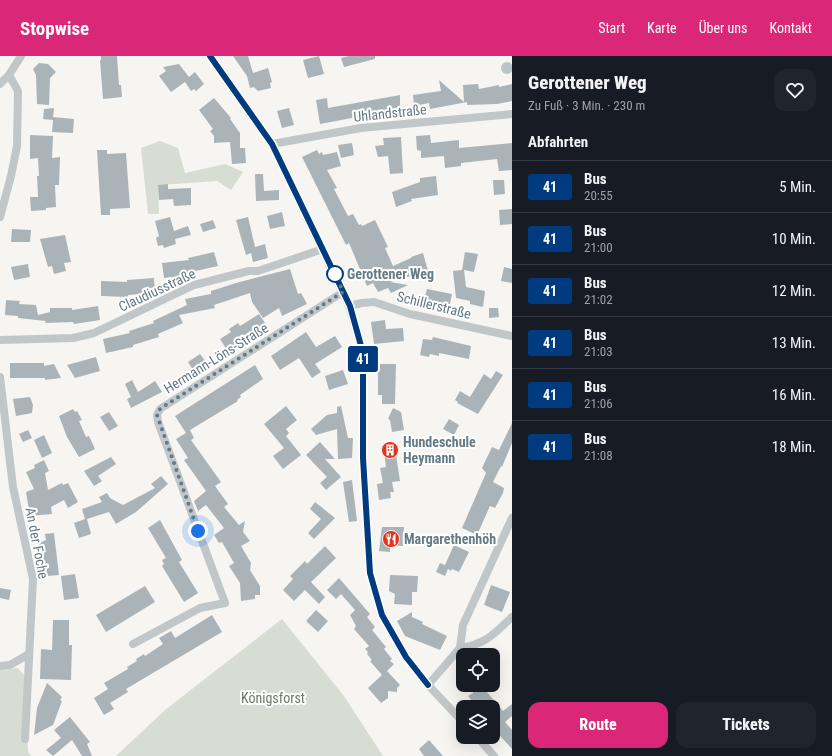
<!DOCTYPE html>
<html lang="de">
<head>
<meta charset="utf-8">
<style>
	body { margin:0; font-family:"Roboto Condensed",sans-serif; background:#20242c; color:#f1f3f6; height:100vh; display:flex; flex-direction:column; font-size:15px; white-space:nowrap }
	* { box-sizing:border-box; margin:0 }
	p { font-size:13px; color:#9ea1a6 }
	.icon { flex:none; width:22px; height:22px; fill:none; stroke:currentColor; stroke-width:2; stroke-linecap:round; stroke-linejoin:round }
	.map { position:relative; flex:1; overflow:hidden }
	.side { display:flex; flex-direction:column; background:#171b24; width:320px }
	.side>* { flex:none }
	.badge { padding:0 8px; border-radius:3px; font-size:14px; line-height:26px }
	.fabs { position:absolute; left:456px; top:592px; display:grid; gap:8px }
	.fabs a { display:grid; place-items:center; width:44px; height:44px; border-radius:8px; background:#171b24; box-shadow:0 4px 16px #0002; font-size:20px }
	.you { position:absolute; width:20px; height:20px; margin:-10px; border:3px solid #fff; border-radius:50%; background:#1a73e8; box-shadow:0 0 0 6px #1a73e833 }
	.map>.badge { position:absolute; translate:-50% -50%; box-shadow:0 0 0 2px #fff }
	h2 { padding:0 16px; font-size:15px; line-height:36px }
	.round { display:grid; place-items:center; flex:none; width:42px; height:42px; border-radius:12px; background:#20242c }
	.head { display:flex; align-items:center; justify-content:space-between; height:68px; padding:0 16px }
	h1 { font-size:19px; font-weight:800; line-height:30px }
	.action { display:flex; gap:8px; margin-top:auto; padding:8px 16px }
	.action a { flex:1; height:46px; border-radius:12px; background:#db2777; color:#fff; font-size:16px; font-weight:800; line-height:46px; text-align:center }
	.action a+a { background:#20242c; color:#f1f3f6 }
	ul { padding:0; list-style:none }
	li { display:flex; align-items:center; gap:12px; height:52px; padding:0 16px; border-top:1px solid #363941 }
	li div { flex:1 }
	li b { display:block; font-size:15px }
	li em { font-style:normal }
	li .badge { min-width:44px; font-weight:700; text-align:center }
	header { display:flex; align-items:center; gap:24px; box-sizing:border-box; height:56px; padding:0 20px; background:#db2777; color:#fff }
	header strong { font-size:19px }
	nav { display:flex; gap:22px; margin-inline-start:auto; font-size:14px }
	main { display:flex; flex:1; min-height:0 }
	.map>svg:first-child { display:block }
</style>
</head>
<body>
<header>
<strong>Stopwise</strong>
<nav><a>Start</a><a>Karte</a><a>Über uns</a><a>Kontakt</a></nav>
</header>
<main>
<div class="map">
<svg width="512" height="700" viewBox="0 0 512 700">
	<rect width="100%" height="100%" fill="#f6f5f2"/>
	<g fill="#d8ddd3">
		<path d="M160,85L178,92L185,117L225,108L243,116L231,134L217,125L158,129L159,158H148L141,92Z"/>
		<path d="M282,563L344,640L383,700H116L165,654Z"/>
		<path d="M18,612L24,619L28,696L31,700H0V614Z"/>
	</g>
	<circle fill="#b6c7c8" cx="507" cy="12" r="6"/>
	<g fill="#aab4b8">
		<path d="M101,0H117L119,29H121L122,41L103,43L100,4H101Z"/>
		<path d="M233,0H248L253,17L268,12L272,26L270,27L271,32L258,35L254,31L250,32L247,20Z"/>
		<path d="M319,0L324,18L308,22L303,4Z"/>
		<path d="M349,0H375V3L344,11L341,2Z"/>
		<path d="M39,7L48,8L56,16L50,22L49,49L37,48L36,19L33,13Z"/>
		<path d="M179,8L189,21L195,16L204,28L196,35L194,33L191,35L185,26L171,36L159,20L166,15L163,11Z"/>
		<path d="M439,24L464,46L463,29L478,28L479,33L499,29V31L512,28V45L497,48L467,49V46L430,53L429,47L414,50L413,39L441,35Z"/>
		<path d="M400,39V53L320,68L316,44L327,42L328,52Z"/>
		<path d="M214,42L231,62L230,63L240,77V92H245L246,107L232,108L230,86L214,87V80L210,75L213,73L199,54Z"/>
		<path d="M54,52L53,61L74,63L73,77L52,76L53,64L43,63L44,53Z"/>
		<path d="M289,52L294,69L282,72L277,55Z"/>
		<path d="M30,79L53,80L52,102L60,101L59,129H55L56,151L46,152V154L31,155L30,141H38L37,120H39L38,102L30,103Z"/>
		<path d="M430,79L431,87L459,84V92L512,87V114L499,115L497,103L461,107V110L445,112L444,100L421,102V95L417,94L416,80Z"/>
		<path d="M401,81L403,117L390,118L388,100L378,101L375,90L384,89L383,82Z"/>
		<path d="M352,87L354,99L341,102L338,89Z"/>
		<path d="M97,94H107V98L126,97L130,152L110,153V159H101Z"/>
		<path d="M317,94L319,98L322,96L323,99L337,96L341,110L327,114L337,132L334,133L348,160L353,158L359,169L361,168L362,170L375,164L388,191L385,192L393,210L411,202V201L423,197L428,215L390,226L408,229L391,237L388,232L378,236L373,227L367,230L349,187L346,189L302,101Z"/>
		<path d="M255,118H263L264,135L279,134V144L256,145Z"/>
		<path d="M436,120L438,139L411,143L412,145L396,151L392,136L420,126V122Z"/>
		<path d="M493,124H504L505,138L494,139Z"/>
		<path d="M168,128V133L191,132V149L174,150L173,143L159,144L158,129Z"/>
		<path d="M512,153V168L500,169L499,154Z"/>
		<path d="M282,156L285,170L270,173L267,160Z"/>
		<path d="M170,161L174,175L188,170L191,179L175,183L176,188L164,192L163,189L158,190L156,182L159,180L155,165Z"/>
		<path d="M248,161L255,191L265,188L268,202L253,206L251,197L246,199L236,164Z"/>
		<path d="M213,164L216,172L203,176L200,168Z"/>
		<path d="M12,173L31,174L30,186H11Z"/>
		<path d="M65,179L71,206L64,207L66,215L54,218L52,210L48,211L40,183Z"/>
		<path d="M214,196L218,210L191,216V219L164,222L162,207L189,204L188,202Z"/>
		<path d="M465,196L478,198L474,216L464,214L466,231L485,235L483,251L470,248V245L456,242L453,215L462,214Z"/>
		<path d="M28,208L30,221L14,224L11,211Z"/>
		<path d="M504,211L512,213V227L501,225Z"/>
		<path d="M290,213L298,238L301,237L307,248L282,260L279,252L263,262L252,246L250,237L214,249L215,252L179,259L183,267L158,278L159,281L133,289V291L106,297L103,283L130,277L129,275L154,267L153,265L187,249L185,243L211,238V235L236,227Z"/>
		<path d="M154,222L155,237L128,239V241L101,240V225L127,226V224Z"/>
		<path d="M427,233L452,238L449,253L423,248Z"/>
		<path d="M6,244L20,245L19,248L36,249L38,259L50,256V252H72V254L98,250L100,264L74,268L73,266L45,267L46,265L18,262V260L5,259Z"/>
		<path d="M489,252H498L499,261L489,262Z"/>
		<path d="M259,258L267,270L227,294L220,283L231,276L229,273L238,267L240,270Z"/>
		<path d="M385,264L386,273L403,272L404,285L374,288L371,266Z"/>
		<path d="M306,276L316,291L335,280L342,291L315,308L321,316L312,322L299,302L280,314L271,300Z"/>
		<path d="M433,281L471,290L469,303L439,297V300L430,298L429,301L420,299L423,283L432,284Z"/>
		<path d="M200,298L208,309L195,317L188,306Z"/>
		<path d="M96,301L100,315L75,322L67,309Z"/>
		<path d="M10,307H44V310L54,308L61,322L45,324V322H10Z"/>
		<path d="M378,308H396L395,348H382V339H378Z"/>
		<path d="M255,309L263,323L240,339L241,341L237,344L238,345L190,374L194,382L191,384L221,426L215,430L228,448L224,451L239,469L245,465L243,476L250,485L241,490L251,507L250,514L260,530V539H255V543L241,545L240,527L229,510L234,507L222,486L219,487L214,479L224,472L206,449L198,455L194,445L206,435L184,404L188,402L176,383L186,377L175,360Z"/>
		<path d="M343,314L348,328L329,334L325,320Z"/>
		<path d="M496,315L503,319L478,358L457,347L458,346L455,344L460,335L470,341L484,318L491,323Z"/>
		<path d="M132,324L138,336L155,325L162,336L131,352L127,343L131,341L125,328Z"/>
		<path d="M30,341L33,349L32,357L16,360L13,343Z"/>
		<path d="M286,350L297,364L286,373L289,377L286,380L301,399L283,413L273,400L284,392L264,368Z"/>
		<path d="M341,350L348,382H353L352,402L338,403L337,373L316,379L311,373L327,359L337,357V351Z"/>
		<path d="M393,352L401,356L404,374L392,376L390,364L388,363Z"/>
		<path d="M73,353L75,356L77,355L82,364L79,365L86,381L89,380L95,393L79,401L67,381L59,360Z"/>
		<path d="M109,356L118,370L109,375L100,361Z"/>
		<path d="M449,363L459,369L454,379L443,373Z"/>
		<path d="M512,367V387L502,411L501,410L493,426L504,432L503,437L495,452L490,450L477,479L462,472L486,417L482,412L492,391L499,394Z"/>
		<path d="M28,374L32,382L23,386L19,378Z"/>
		<path d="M44,379L52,397L42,402L34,384Z"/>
		<path d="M320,386L335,403H325L341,421L326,434L320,427L327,421L306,399Z"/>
		<path d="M394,386L400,425L392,426L394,436H390L391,442L379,444L377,428L383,427L380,412L386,411L383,388Z"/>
		<path d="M111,401L116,408L98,420L102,425L94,430L84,415Z"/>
		<path d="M44,404L49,415L45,417L48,434L62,427L63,429L68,427L78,446L68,452L64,444L51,451L52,458L30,460L26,436L34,433L26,416L35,412L34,409Z"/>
		<path d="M161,420L168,428L136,456L116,468L109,456L87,463L91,478L79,482L74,467L85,463L82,453L102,446L99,441L107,437L110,442L123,449L155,432L151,428Z"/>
		<path d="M352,424L357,465L349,466L343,426Z"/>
		<path d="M315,446L335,462L314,483L308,477L321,463L310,453Z"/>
		<path d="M160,464L182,504L179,506L198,537L184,546L162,510L164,508L162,504L166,502L148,472Z"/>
		<path d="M382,471H404L403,490L390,489V496L379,495Z"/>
		<path d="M54,477L59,519L47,520L45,505L41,506L39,487L46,484L45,478Z"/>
		<path d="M454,489L469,496L459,516L452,513L451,515L448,513L445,520L436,516L440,507L445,509Z"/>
		<path d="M325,490L336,502L311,526L325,541L319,548L305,534L294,545L283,534L293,523L290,520L305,505L307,508Z"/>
		<path d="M75,518L79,542L64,544L61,520Z"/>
		<path d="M390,519L418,520L417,536H412V549L394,548L395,538L389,535Z"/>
		<path d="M339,522L370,558L367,561L375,571L372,574L386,591L384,593L392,603L390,605L394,608L387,615L400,629L397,632V636L388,635V642L381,647L368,632L382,619L370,605L372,604L367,598L368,596L365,593L369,590L354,573L356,570L350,559L355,554L341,538L336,543L327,534Z"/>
		<path d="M491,529L510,536L502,556L484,549Z"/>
		<path d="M145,530L155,546L106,576L96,559Z"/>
		<path d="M0,532L11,534L9,544L0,542Z"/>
		<path d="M316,554L328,565L318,576L306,565Z"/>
		<path d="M412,556V561L423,566L422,568L447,580L440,594L405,580L397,565Z"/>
		<path d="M212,559L222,576L126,633L128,636L110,647L114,653L104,659L94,642L108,633L104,627L128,613L127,611L137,605L136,603L144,598L145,600L163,588L159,582L171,575L175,582Z"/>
		<path d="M53,564H69V589H72L71,624L40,623L41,593L52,594Z"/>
		<path d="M47,627L62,641L60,644L62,645L53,669L34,679L37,652Z"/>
		<path d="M481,629L503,655L512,648V660L505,666L512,674V693L493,672V651H477L468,640L473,637V634H476Z"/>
		<path d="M70,661L90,686L87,688L92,700H82L72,684L53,700L46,694L61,682L54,674Z"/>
		<path d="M429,684L443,700H424L419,693Z"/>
	</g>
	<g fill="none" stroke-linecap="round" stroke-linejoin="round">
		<g stroke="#c1c6c8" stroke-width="8">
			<path d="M210,0L272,88L349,250L363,297V402L370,517L382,559L406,601L428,629L463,666"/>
			<path d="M0,28L9,19"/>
			<path d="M272,88L361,72L512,58"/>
			<path d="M0,161L11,120L17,90L18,35L9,19L21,0"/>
			<path d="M349,250L362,247L374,246L410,258L512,280"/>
			<path d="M0,284L73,282L94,277L194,229L249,215H258L323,193"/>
			<path d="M0,321L13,431L33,523L25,683"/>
			<path d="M133,588L200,552L225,547L158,366L157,359L160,353L343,236"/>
			<path d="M460,592L463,569L512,462"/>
			<path d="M0,610L10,609L29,598"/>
			<path d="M428,629L460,592C486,588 494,578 512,561"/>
			<path d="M477,681L494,700"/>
		</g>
	</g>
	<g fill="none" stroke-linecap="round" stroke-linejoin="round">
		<g stroke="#fff" stroke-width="9">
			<path id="line" d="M210,0L272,88L350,250L363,297V402L370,517L382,559L406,601L428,629"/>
		</g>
		<use href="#line" stroke="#003b80" stroke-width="6"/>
		<path stroke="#647a84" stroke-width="4" stroke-dasharray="0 7.2" d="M198,475L157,359L160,353L166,349L343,236L334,215L335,218"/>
	</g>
	<defs>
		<g id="building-disc" transform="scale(0.9)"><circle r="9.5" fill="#e73221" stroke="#fff"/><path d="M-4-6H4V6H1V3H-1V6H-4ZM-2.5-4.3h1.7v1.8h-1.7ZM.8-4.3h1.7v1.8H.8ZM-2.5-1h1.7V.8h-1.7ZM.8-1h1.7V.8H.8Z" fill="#fff"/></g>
		<g id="restaurant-disc" transform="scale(0.9)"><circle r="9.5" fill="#e73221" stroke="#fff"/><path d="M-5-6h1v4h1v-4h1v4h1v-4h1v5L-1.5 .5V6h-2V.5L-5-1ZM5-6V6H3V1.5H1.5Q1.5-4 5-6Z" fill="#fff"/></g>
	</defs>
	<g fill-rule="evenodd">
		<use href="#building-disc" x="390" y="394"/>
		<use href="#restaurant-disc" x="391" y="483"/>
	</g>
	<circle fill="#fff" stroke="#003b80" stroke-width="2" cx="335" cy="218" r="8"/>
	<g text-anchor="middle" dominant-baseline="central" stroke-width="4" stroke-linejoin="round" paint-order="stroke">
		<g font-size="14" fill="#647a84" stroke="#fff">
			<text transform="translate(390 57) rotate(-6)">Uhlandstraße</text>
			<text transform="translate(157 234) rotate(-25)">Claudiusstraße</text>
			<text transform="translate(434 249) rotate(14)">Schillerstraße</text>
			<text transform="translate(216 302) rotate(-32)">Hermann-Löns-Straße</text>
			<text transform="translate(37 487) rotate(79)">An der Foche</text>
		</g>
		<g font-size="14" font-weight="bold" fill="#647a84" stroke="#fff" text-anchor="start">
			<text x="347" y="218">Gerottener Weg</text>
		</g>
		<g font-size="14" font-weight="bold" fill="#647a84" stroke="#fff" text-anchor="start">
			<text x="403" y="386">Hundeschule<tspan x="403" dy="16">Heymann</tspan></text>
			<text x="404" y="483">Margarethenhöh</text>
		</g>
		<g font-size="14" fill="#6b7b63" stroke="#fff">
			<text x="273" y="642">Königsforst</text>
		</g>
	</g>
</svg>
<div class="fabs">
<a><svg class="icon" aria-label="locate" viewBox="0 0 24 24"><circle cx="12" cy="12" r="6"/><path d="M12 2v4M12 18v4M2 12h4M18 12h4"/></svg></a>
<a><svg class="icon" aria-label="layers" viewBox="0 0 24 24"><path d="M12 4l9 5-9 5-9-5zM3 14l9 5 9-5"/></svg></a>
</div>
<div class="you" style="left:198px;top:475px"></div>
<b class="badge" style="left:363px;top:303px;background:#003b80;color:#fff">41</b>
</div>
<section class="side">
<div class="head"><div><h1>Gerottener Weg</h1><p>Zu Fuß · 3 Min. · 230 m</p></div><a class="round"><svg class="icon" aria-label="heart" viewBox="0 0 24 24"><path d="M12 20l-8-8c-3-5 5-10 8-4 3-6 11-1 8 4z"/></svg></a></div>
<h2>Abfahrten</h2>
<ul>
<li><span class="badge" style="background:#003b80;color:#fff">41</span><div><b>Bus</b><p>20:55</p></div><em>5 Min.</em></li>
<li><span class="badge" style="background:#003b80;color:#fff">41</span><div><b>Bus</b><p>21:00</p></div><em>10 Min.</em></li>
<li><span class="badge" style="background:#003b80;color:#fff">41</span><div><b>Bus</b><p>21:02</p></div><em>12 Min.</em></li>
<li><span class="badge" style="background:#003b80;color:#fff">41</span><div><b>Bus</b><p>21:03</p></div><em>13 Min.</em></li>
<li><span class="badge" style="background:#003b80;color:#fff">41</span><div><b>Bus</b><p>21:06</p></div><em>16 Min.</em></li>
<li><span class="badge" style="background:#003b80;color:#fff">41</span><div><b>Bus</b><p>21:08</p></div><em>18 Min.</em></li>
</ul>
<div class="action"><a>Route</a><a>Tickets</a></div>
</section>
</main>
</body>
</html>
